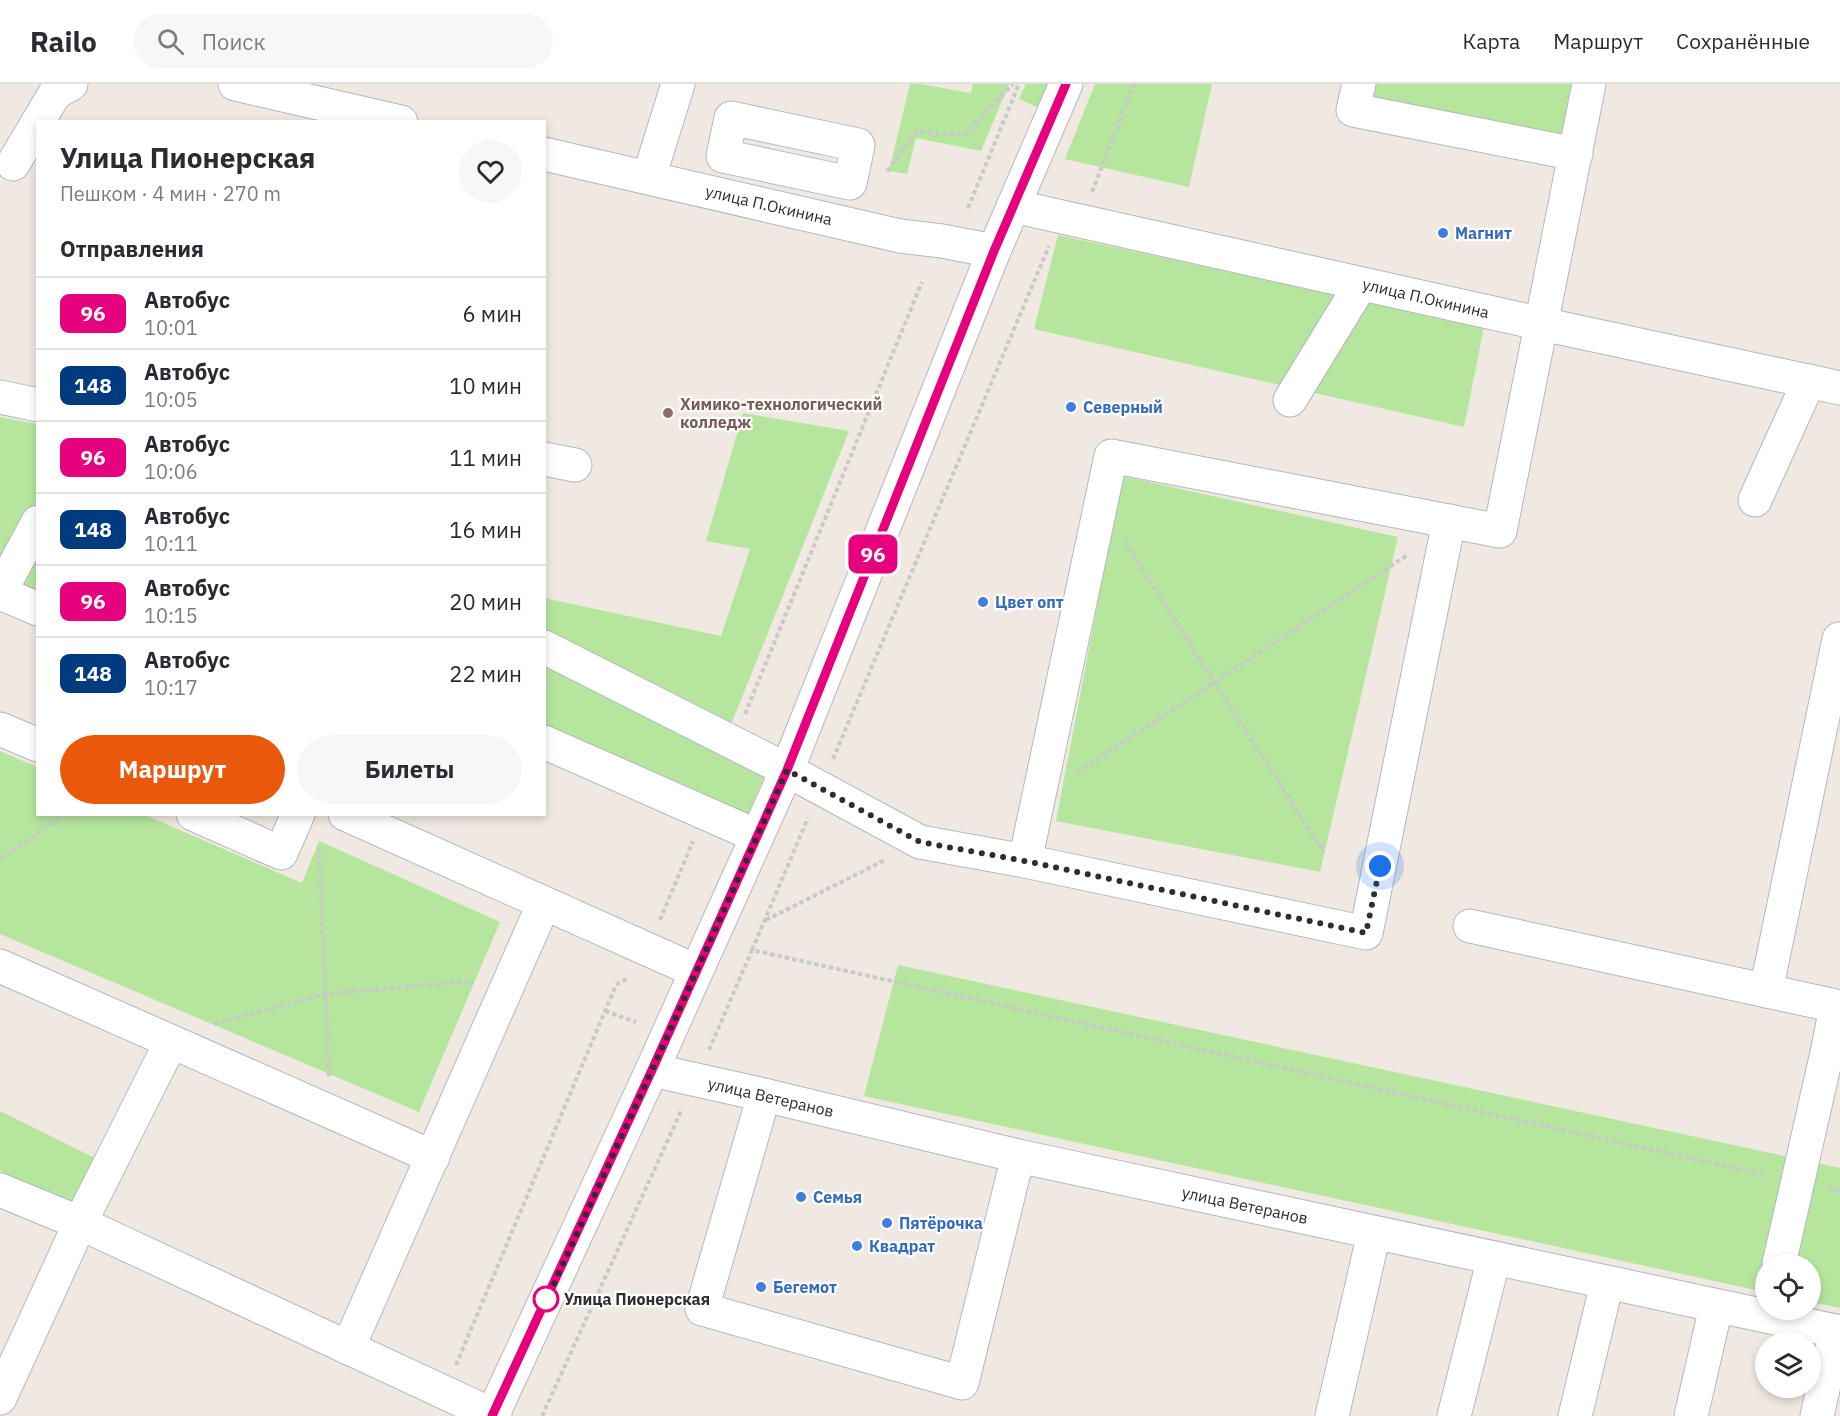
<!DOCTYPE html>
<html lang="ru">
<head>
<meta charset="utf-8">
<style>
	body { margin:0; font-family:"IBM Plex Sans",sans-serif; background:#f7f7f7; color:#2b2b33; height:100vh; display:flex; flex-direction:column; font-size:22px; white-space:nowrap }
	* { box-sizing:border-box; margin:0 }
	p { font-size:20px; color:#7c7c81 }
	.icon { flex:none; width:33px; height:33px; fill:none; stroke:currentColor; stroke-width:2; stroke-linecap:round; stroke-linejoin:round }
	.map { position:relative; flex:1; overflow:hidden }
	.details { position:absolute; left:36px; top:36px; width:510px; height:696px; display:flex; flex-direction:column; background:#fff; border-radius:0px; box-shadow:0 3px 9px #0003 }
	.details>* { flex:none }
	.badge { padding:0 12px; border-radius:9px; font-size:21px; line-height:39px }
	.tools { position:absolute; left:1755px; top:1170px; display:grid; gap:12px }
	.tools a { display:grid; place-items:center; width:66px; height:66px; border-radius:50%; background:#fff; box-shadow:0 3px 9px #0003; font-size:30px }
	.you { position:absolute; width:30px; height:30px; margin:-15px; border:4px solid #fff; border-radius:50%; background:#1a73e8; box-shadow:0 0 0 9px #1a73e833 }
	.map>.badge { position:absolute; translate:-50% -50%; box-shadow:0 0 0 3px #fff }
	h2 { padding:0 24px; font-size:22px; line-height:54px }
	.round { display:grid; place-items:center; flex:none; width:63px; height:63px; border-radius:32px; background:#f7f7f7 }
	.head { display:flex; align-items:center; justify-content:space-between; height:102px; padding:0 24px }
	h1 { font-size:28px; font-weight:700; line-height:45px }
	.button { display:flex; gap:12px; margin-top:auto; padding:12px 24px }
	.button a { flex:1; height:69px; border-radius:36px; background:#ea580c; color:#fff; font-size:24px; font-weight:700; line-height:69px; text-align:center }
	.button a+a { background:#f7f7f7; color:#2b2b33 }
	ul { padding:0; list-style:none }
	li { display:flex; align-items:center; gap:18px; height:72px; padding:0 24px; border-top:2px solid #e1e1e2 }
	li div { flex:1 }
	li b { display:block; font-size:22px }
	li em { font-style:normal }
	li .badge { min-width:66px; font-weight:700; text-align:center }
	header { display:flex; align-items:center; gap:36px; box-sizing:border-box; height:84px; padding:0 30px; background:#fff; border-bottom:2px solid #e1e1e2 }
	header strong { font-size:28px }
	nav { display:flex; gap:33px; margin-inline-start:auto; font-size:21px }
	.search { width:420px; height:54px; background:#f7f7f7; display:flex; align-items:center; gap:15px; box-sizing:border-box; padding:0 21px; border-radius:33px; color:#7c7c81; font-size:22px }
	.map>svg:first-child { display:block }
</style>
</head>
<body>
<header>
<strong>Railo</strong>
<div class="search"><svg class="icon" aria-label="search" viewBox="0 0 24 24"><circle cx="10" cy="10" r="6"/><path d="M15 15l6 6"/></svg>Поиск</div>
<nav><a>Карта</a><a>Маршрут</a><a>Сохранённые</a></nav>
</header>
<div class="map">
<svg width="1840" height="1332" viewBox="0 0 1840 1332">
	<rect width="100%" height="100%" fill="#efe9e1"/>
	<g fill="#b6e59e">
		<path d="M910,0H920L971,9L973,0H1009L981,67L916,54L907,90L889,87Z"/>
		<path d="M1026,0H1054L1043,26L1019,15Z"/>
		<path d="M1095,0H1212L1189,103L1065,75Z"/>
		<path d="M1365,0H1584L1572,64L1360,22Z"/>
		<path d="M1058,151L1484,243L1464,343L1034,245Z"/>
		<path d="M743,329L849,347L730,643L545,550L544,514L721,552L750,465L706,457Z"/>
		<path d="M0,333L37,340V508L0,492Z"/>
		<path d="M1122,392L1398,453L1320,788L1056,737Z"/>
		<path d="M544,580L765,691L747,733L545,645Z"/>
		<path d="M0,667L37,683L38,730L145,731L302,799L319,757L500,838L419,1028L0,850Z"/>
		<path d="M898,881L1840,1084V1224L1811,1218L1810,1180H1766L1765,1208L864,1012Z"/>
		<path d="M0,1027L95,1074L72,1122L0,1087Z"/>
	</g>
	<g fill="none" stroke-linecap="round" stroke-linejoin="round">
		<g stroke="#b4b7c1" stroke-width="35">
			<g id="minor">
				<path d="M235,0L401,38"/>
				<path d="M1359,0L1353,26L1576,70"/>
				<path d="M731,34L858,61L850,99L723,72Z"/>
				<path d="M38,38L55,9L71,0"/>
				<path d="M544,70L900,152L942,157L994,167"/>
				<path d="M13,80L38,38"/>
				<path d="M649,93L678,0"/>
				<path d="M1013,122L1542,240L1840,304"/>
				<path d="M0,313L38,321"/>
				<path d="M1290,316L1361,200"/>
				<path d="M544,375L575,381"/>
				<path d="M1755,416L1809,297"/>
				<path d="M0,508L38,438"/>
				<path d="M0,509L38,525"/>
				<path d="M544,563L787,686L920,758L1025,777L1366,849L1449,437"/>
				<path d="M0,645L38,661"/>
				<path d="M544,658L757,752"/>
				<path d="M193,730L281,769L298,730"/>
				<path d="M345,730L696,887"/>
				<path d="M1025,777L1111,372L1500,447L1589,0"/>
				<path d="M1470,842L1836,922L1829,960"/>
				<path d="M0,882L433,1073"/>
				<path d="M1766,907L1839,555"/>
				<path d="M652,986L764,1011L1018,1072L1840,1248"/>
				<path d="M764,1011L702,1225L962,1299L1018,1072"/>
				<path d="M0,1106L80,1139L495,1332"/>
				<path d="M1779,1180L1829,960L1840,962"/>
				<path d="M348,1264L544,819"/>
				<path d="M0,1314L80,1139L171,958"/>
				<path d="M492,1332L652,986L787,686L994,167L1066,0"/>
				<path d="M1332,1332L1374,1149"/>
				<path d="M1454,1332L1494,1174"/>
				<path d="M1575,1332L1607,1199"/>
				<path d="M1691,1332L1716,1223"/>
				<path d="M1817,1332L1836,1247"/>
			</g>
		</g>
		<g stroke="#c9c9c9" stroke-width="4" stroke-dasharray="4.5 3" stroke-linecap="butt">
			<path d="M887,87L916,48L964,51L1013,0"/>
			<path d="M1092,108L1134,0"/>
			<path d="M968,124L1019,0"/>
			<path d="M1125,458L1324,769"/>
			<path d="M745,630L922,198"/>
			<path d="M833,675L1049,162"/>
			<path d="M1077,689L1409,470"/>
			<path d="M319,763L329,993"/>
			<path d="M0,775L66,730"/>
			<path d="M660,836L693,757"/>
			<path d="M766,836L885,776"/>
			<path d="M752,866L808,734"/>
			<path d="M605,927L636,938"/>
			<path d="M214,940L325,910L474,897"/>
			<path d="M709,966L752,866L1766,1091"/>
			<path d="M1829,1105L1840,1107"/>
			<path d="M456,1281L616,901L629,893"/>
			<path d="M542,1332L682,1025"/>
		</g>
		<use href="#minor" stroke="#fff" stroke-width="33"/>
	</g>
	<g fill="none" stroke-linecap="round" stroke-linejoin="round">
		<g stroke="#fff" stroke-width="14">
			<path id="line" d="M492,1332L652,986L787,686L994,167L1066,0"/>
		</g>
		<use href="#line" stroke="#e6007e" stroke-width="9"/>
		<path stroke="#2e2e2e" stroke-width="6" stroke-dasharray="0 10.8" d="M546,1215V1217L652,986L787,686L920,758L1025,777L1366,849L1380,782"/>
	</g>
	<g fill="#3f7fe0" stroke="#fff" stroke-width="2">
		<circle cx="1443" cy="149" r="6"/>
		<circle cx="1071" cy="323" r="6"/>
		<circle cx="983" cy="518" r="6"/>
		<circle cx="801" cy="1113" r="6"/>
		<circle cx="887" cy="1139" r="6"/>
		<circle cx="857" cy="1162" r="6"/>
		<circle cx="761" cy="1203" r="6"/>
	</g>
	<circle fill="#8d6e63" stroke="#fff" stroke-width="2" cx="668" cy="329" r="6"/>
	<circle fill="#fff" stroke="#e6007e" stroke-width="3" cx="546" cy="1215" r="12"/>
	<g text-anchor="middle" dominant-baseline="central" stroke-width="4.5" stroke-linejoin="round" paint-order="stroke">
		<g font-size="16" fill="#2e2e2e" stroke="#fff">
			<text transform="translate(769 121) rotate(13)">улица П.Окинина</text>
			<text transform="translate(1426 214) rotate(13)">улица П.Окинина</text>
			<text transform="translate(771 1013) rotate(13)">улица Ветеранов</text>
			<text transform="translate(1245 1121) rotate(12)">улица Ветеранов</text>
		</g>
		<g font-size="16" font-weight="bold" fill="#366cbe" stroke="#fff" text-anchor="start">
			<text x="1455" y="149">Магнит</text>
			<text x="1083" y="323">Северный</text>
			<text x="995" y="518">Цвет опт</text>
			<text x="813" y="1113">Семья</text>
			<text x="899" y="1139">Пятёрочка</text>
			<text x="869" y="1162">Квадрат</text>
			<text x="773" y="1203">Бегемот</text>
		</g>
		<g font-size="16" font-weight="bold" fill="#785e54" stroke="#fff" text-anchor="start">
			<text x="680" y="320">Химико-технологический<tspan x="680" dy="18">колледж</tspan></text>
		</g>
		<g font-size="16" font-weight="bold" fill="#2e2e2e" stroke="#fff" text-anchor="start">
			<text x="564" y="1215">Улица Пионерская</text>
		</g>
	</g>
</svg>
<div class="tools">
<a><svg class="icon" aria-label="locate" viewBox="0 0 24 24"><circle cx="12" cy="12" r="6"/><path d="M12 2v4M12 18v4M2 12h4M18 12h4"/></svg></a>
<a><svg class="icon" aria-label="layers" viewBox="0 0 24 24"><path d="M12 4l9 5-9 5-9-5zM3 14l9 5 9-5"/></svg></a>
</div>
<div class="you" style="left:1380px;top:782px"></div>
<b class="badge" style="left:873px;top:470px;background:#e6007e;color:#fff">96</b>
<section class="details">
<div class="head"><div><h1>Улица Пионерская</h1><p>Пешком · 4 мин · 270 m</p></div><a class="round"><svg class="icon" aria-label="heart" viewBox="0 0 24 24"><path d="M12 20l-8-8c-3-5 5-10 8-4 3-6 11-1 8 4z"/></svg></a></div>
<h2>Отправления</h2>
<ul>
<li><span class="badge" style="background:#e6007e;color:#fff">96</span><div><b>Автобус</b><p>10:01</p></div><em>6 мин</em></li>
<li><span class="badge" style="background:#003b80;color:#fff">148</span><div><b>Автобус</b><p>10:05</p></div><em>10 мин</em></li>
<li><span class="badge" style="background:#e6007e;color:#fff">96</span><div><b>Автобус</b><p>10:06</p></div><em>11 мин</em></li>
<li><span class="badge" style="background:#003b80;color:#fff">148</span><div><b>Автобус</b><p>10:11</p></div><em>16 мин</em></li>
<li><span class="badge" style="background:#e6007e;color:#fff">96</span><div><b>Автобус</b><p>10:15</p></div><em>20 мин</em></li>
<li><span class="badge" style="background:#003b80;color:#fff">148</span><div><b>Автобус</b><p>10:17</p></div><em>22 мин</em></li>
</ul>
<div class="button"><a>Маршрут</a><a>Билеты</a></div>
</section>
</div>
</body>
</html>
